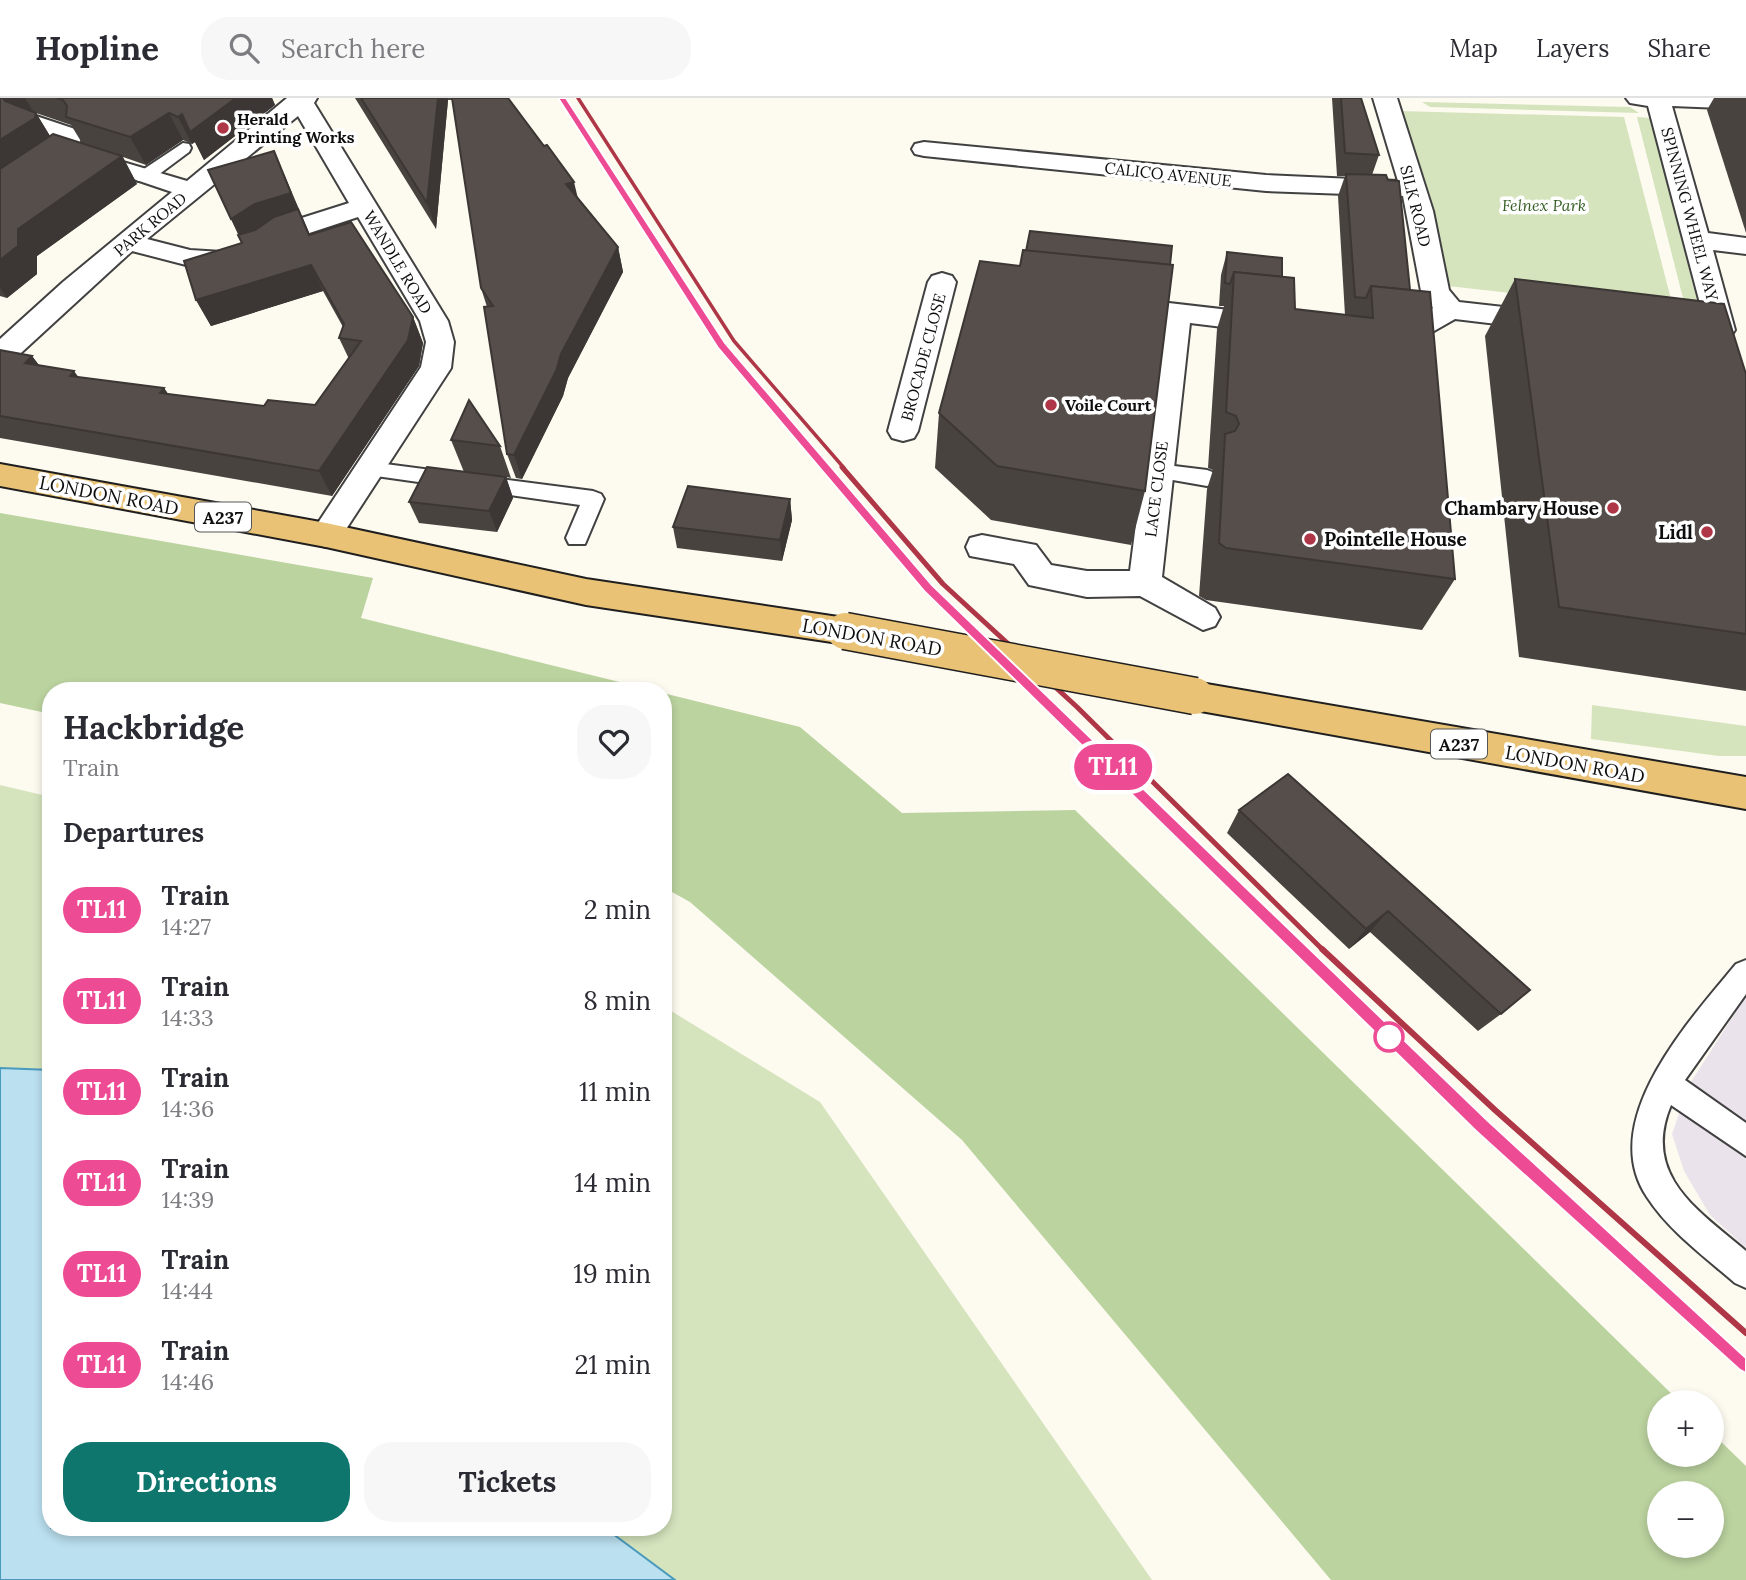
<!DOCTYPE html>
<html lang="en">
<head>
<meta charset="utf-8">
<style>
	body { margin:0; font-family:Lora,serif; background:#f7f7f7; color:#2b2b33; height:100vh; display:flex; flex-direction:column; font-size:26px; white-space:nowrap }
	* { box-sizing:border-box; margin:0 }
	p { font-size:23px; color:#7c7c81 }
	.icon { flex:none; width:38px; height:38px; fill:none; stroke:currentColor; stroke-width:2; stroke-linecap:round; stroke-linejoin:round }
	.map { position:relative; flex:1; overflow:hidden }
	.details { position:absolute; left:42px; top:584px; width:630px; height:854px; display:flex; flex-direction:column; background:#fff; border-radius:28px; box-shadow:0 4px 10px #0003 }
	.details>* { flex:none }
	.badge { padding:0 14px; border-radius:23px; font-size:24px; line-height:46px }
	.buttons { position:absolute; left:1647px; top:1292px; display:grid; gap:14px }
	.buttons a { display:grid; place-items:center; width:77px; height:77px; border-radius:50%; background:#fff; box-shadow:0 4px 10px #0003; font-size:35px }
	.map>.badge { position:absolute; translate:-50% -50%; box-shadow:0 0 0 4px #fff }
	h2 { padding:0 21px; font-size:26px; line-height:63px }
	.round { display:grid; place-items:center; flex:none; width:74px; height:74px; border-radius:28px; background:#f7f7f7 }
	.headline { display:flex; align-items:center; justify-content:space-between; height:119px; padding:0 21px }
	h1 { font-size:33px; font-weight:700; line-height:52px }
	.action { display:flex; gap:14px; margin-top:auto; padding:14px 21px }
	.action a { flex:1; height:80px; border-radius:28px; background:#0f766e; color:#fff; font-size:28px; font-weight:700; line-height:80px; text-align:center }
	.action a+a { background:#f7f7f7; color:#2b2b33 }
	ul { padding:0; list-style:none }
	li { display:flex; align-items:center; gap:21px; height:91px; padding:0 21px }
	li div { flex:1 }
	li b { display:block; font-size:26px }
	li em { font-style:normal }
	li .badge { min-width:77px; font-weight:700; text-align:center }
	header { display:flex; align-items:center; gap:42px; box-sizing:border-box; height:98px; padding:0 35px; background:#fff; border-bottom:2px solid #e1e1e2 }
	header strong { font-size:33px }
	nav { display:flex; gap:38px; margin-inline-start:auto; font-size:24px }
	.search { width:490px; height:63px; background:#f7f7f7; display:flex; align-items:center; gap:18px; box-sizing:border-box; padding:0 24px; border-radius:28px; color:#7c7c81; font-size:26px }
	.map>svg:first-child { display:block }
</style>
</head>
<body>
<header>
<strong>Hopline</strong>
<div class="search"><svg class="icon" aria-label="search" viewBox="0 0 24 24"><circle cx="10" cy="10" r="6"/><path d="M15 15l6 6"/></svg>Search here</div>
<nav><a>Map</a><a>Layers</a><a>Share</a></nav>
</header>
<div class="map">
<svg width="1746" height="1482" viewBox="0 0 1746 1482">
	<rect width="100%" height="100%" fill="#fdfaf0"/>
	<path fill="#eae3eb" d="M1746,898V1150L1710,1117L1684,1073L1672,1036L1689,987Z"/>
	<g fill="#d5e4bd">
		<path d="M1422,4L1630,9L1639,15L1430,9Z"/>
		<path d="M1399,13L1624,19L1674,213L1448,188L1430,112Z"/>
		<path d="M1637,19L1651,20L1701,218L1688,220Z"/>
		<path d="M1592,607L1746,628V658H1719L1591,641Z"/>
		<path d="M0,687L51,699V1430H663V908L820,1004L1152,1482H0Z"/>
	</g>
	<g fill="#bbd39f" fill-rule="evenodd">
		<path d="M0,415L373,480L361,520L656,593H51V616L0,605Z"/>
		<path d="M663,595L800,629L902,715L1075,712L1680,1304H1659V1356H1712V1335L1746,1368V1482H1331L962,1042L690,804L663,789ZM1659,1395H1712V1447H1659Z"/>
	</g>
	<path fill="#bbe0ef" stroke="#4a9abe" stroke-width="2" d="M0,970L51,972V1430H605L675,1482H0Z"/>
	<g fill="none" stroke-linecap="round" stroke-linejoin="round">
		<g stroke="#414141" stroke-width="4">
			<g id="service">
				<path d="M183,45L189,46L191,50L189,54L150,83H138L135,79L138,75Z"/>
				<path d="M370,364L593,393L601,396L604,401L585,446H569L566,440L580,407L362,376L359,371L362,366Z"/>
				<path d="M1158,366L1207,372L1215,375L1218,380L1215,385L1207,388L1150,378L1147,373L1150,368Z"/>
				<path d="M1746,862V896L1685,982L1746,1025V1058L1671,1007C1641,1078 1699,1113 1746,1153V1190L1735,1185C1705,1159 1669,1133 1647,1099C1596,1023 1690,922 1736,866Z"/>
			</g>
		</g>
		<g stroke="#414141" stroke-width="4">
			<g id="minor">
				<path d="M287,0H317L314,5L448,223L454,244L451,270L337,445L326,449L315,445L310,437L421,269L426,244L420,223L358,119L285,143L266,156L224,170L190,168L132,153L10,265L0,267V241L63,184L172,94L71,60L9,101L0,104V85L54,49L56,41L24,29L21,24L24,19L33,17L78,32L81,37L79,51L187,83ZM298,18L349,105L267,131L248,144L222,154L190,152L147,141Z"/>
				<path d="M1373,0H1397L1433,113L1449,192L1459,204L1548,214L1558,217L1562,223L1558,229L1548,232L1455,221L1413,245L1403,248L1375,243L1371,237L1375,231L1399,229L1433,210L1421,193L1403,98L1266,93L924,58L915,56L912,51L915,46L924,44L1266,77L1398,83Z"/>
				<path d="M1626,0H1746V11L1672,8L1708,135L1746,140V156L1713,152L1735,232L1731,238L1721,241L1711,238L1707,232L1648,8L1630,5Z"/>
				<path d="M942,175L952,178L956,184L918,333L914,340L903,343L892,340L888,333L928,184L932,178Z"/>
				<path d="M1117,199L1273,217L1283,220L1287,226L1283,232L1273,235L1190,225L1162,479L1215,510L1220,519L1215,528L1203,532L1140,498L1087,499L1029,487L1014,466L970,458L966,449L970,440L982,437L1036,447L1051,467L1087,473H1130L1162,222L1107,214L1103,208L1107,202Z"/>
			</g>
		</g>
		<g stroke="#1f1f1f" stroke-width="4">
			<g id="primary">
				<path d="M0,366L326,425L586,481L845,520L857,524L862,533L857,542L845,546L586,507L326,449L0,388Z"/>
				<path d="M1195,584L1746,679V711L1195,612L1182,608L1177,598L1182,588Z"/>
			</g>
		</g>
		<use href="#service" fill="#fff" fill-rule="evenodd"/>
		<use href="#minor" fill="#fff" fill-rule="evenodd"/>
		<use href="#primary" fill="#e9c275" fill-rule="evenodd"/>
		<g stroke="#ae3646" stroke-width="3.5">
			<path d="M562,0L721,248L826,370"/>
			<path d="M578,0L734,243L844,370"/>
		</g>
		<g stroke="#ae3646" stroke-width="5">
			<path d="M824,369L928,490L1301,853"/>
			<path d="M842,369L943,486L1077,609L1324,853"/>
		</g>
		<g stroke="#ae3646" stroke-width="6">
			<path d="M1299,851L1481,1028L1746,1266"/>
			<path d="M1322,851L1495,1012L1746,1235"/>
		</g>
		<g stroke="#1f1f1f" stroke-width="39" stroke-linecap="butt">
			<path id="primary-bridge" d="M845,533L1195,598"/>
		</g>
		<use href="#primary-bridge" stroke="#e9c275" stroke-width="36"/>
	</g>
	<g fill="#494340" fill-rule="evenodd">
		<path d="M0,0H272L275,7L204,62L195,44L192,46L183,42L146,67L123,59L137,86L37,158V176L7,200L0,198ZM36,15L71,27L82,45L50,38Z"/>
		<path d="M355,0H508L578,101L618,149L623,174L568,280L563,298L522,381L516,380L507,356L487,209L481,190L452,2H448L436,131Z"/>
		<path d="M1332,0H1361L1379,57L1372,77L1410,192L1455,481L1422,532L1206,502L1199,498L1207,391L1213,372L1208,370L1217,231L1224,208H1219L1221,177L1227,154L1282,179L1295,211L1345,217L1338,98L1345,78H1337Z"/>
		<path d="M1714,0H1746V135L1707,12Z"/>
		<path d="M284,76L310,137L413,219L423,245L419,268L332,398L0,340V252L32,258L39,267L79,279L164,290L168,296L264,308L315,307L349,261L339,240L343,229L323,193L211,228L196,202L242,145L231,121Z"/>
		<path d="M1515,181L1746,276V593L1519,559L1485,238Z"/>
		<path d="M939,315L1145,393L1131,447L991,422L935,370Z"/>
		<path d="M451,342L500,348L511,380L506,379L513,400L497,434L419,425L409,404L464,374Z"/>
		<path d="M790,401L792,422L782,463L677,450L673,429Z"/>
		<path d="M1288,676L1501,916L1478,933L1370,834L1349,851L1227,735L1239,712Z"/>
	</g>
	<g fill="#3c3734">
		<path d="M3,0H25L34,15L19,25Z"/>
		<path d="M236,0H272L275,7L204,62L195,44L192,46L178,19L182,16Z"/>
		<path d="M438,0H448V2L436,131L427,105Z"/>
		<path d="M36,15L53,43L0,82V42Z"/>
		<path d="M169,15L183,42L146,67L130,39Z"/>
		<path d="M274,53L310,138L242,143L231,121Z"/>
		<path d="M122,58L137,86L37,158V176L7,200L0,190V162L18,131Z"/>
		<path d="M574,84L580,109L566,86Z"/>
		<path d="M618,149L623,174L568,280L563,298L522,381L514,357L561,256Z"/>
		<path d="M311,167L323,193L211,228L196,202Z"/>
		<path d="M413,219L423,245L419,268L332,398L319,373Z"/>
		<path d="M32,258L51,284L25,265Z"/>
		<path d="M74,273L93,299L70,278Z"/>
		<path d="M164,290L181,315L160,295Z"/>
		<path d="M506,379L513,400L497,434L489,413Z"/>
		<path d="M790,401L792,422L782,463L780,442Z"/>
		<path d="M1388,813L1370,834L1349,851L1366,831Z"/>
	</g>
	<g fill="#554e4b" stroke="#3c3734" stroke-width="2">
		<path d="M0,0H3L5,3L36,15L35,20L0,42Z"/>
		<path d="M56,0H236L190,34L182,16L178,19L169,15L130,39L66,19L67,8L63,2Z"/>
		<path d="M361,0H438L427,105Z"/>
		<path d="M452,0H508L544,48L547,47L574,84L566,86L618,149L561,256L556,273L514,357L507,356L484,209L493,208L481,190Z"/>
		<path d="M1341,0H1361L1379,57L1345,55Z"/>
		<path d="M53,36L122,58L18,131V148L0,162V71Z"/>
		<path d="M274,53L291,95L255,106L231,121L208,72Z"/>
		<path d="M1346,76L1386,77L1388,82L1399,83L1410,192L1371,188L1366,200L1355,199Z"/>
		<path d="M298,111L309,137L351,124L413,219L408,242L319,373L0,318V252L32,258L25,265L74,273L70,278L164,290L160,295L264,308L268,302L315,307L361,243L339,240L344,226L311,167L196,202L184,163L242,145L238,137L255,132L274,119Z"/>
		<path d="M1030,133L1172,148L1170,167L1026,153Z"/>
		<path d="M1023,152L1173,167L1145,393L997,368L939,315L980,163L1020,168Z"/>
		<path d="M1227,154L1282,160V179L1234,174L1230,186L1225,185Z"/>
		<path d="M1234,174L1294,180L1295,211L1373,220L1371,188L1430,194L1455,481L1226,450L1219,445L1225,336L1235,333L1239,326L1236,318L1226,314Z"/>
		<path d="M1515,181L1724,206L1746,276V536L1559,509Z"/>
		<path d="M469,302L500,348L451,342Z"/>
		<path d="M427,369L506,379L489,413L409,404Z"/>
		<path d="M688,388L790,401L780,442L673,429Z"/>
		<path d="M1288,676L1530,892L1501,916L1388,813L1366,831L1239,712Z"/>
	</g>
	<path fill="#ee4b95" stroke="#fff" stroke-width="2" d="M558,0H566L725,245L932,487L1487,1022L1746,1260V1275L1740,1272L1476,1033L924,493L718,250Z"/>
	<g fill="#ae3646" stroke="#fff" stroke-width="2.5">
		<circle cx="223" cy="30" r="7"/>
		<circle cx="1051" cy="307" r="7"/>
		<circle cx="1613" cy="410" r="7"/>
		<circle cx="1707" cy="434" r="7"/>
		<circle cx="1310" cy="441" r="7"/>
	</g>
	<circle fill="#fff" stroke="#ee4b95" stroke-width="3.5" cx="1389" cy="939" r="14"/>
	<g text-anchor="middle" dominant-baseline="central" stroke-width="7" stroke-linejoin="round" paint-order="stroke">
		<g font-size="16" font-weight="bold" fill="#0e0e0e" stroke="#fff" text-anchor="start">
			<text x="237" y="21">Herald<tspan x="237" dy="18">Printing Works</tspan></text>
			<text x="1065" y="307">Voile Court</text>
		</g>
		<g font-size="16" fill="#0e0e0e" stroke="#fff">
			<text transform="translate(1168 76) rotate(6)">CALICO AVENUE</text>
			<text transform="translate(1416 108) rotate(76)">SILK ROAD</text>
			<text transform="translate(1690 116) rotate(75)">SPINNING WHEEL WAY</text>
			<text transform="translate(150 126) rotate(-40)">PARK ROAD</text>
			<text transform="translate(398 164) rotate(59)">WANDLE ROAD</text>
			<text transform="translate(923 259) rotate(-75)">BROCADE CLOSE</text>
			<text transform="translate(1156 391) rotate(-83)">LACE CLOSE</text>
		</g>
		<g font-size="16" font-style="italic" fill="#365e25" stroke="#fff">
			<text x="1544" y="107">Felnex Park</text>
		</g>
		<g fill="#fff" stroke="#565656" stroke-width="2">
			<rect x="195" y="404.5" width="56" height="29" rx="5"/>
			<rect x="1431" y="631.5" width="56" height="29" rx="5"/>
		</g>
		<g font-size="18" font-weight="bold" fill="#0e0e0e">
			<text x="223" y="419">A237</text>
			<text x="1459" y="646">A237</text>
		</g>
		<g font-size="19" fill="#0e0e0e" stroke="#fff">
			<text transform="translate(109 397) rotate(11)">LONDON ROAD</text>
			<text transform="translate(872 539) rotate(10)">LONDON ROAD</text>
			<text transform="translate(1575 666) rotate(10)">LONDON ROAD</text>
		</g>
		<g font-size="19" font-weight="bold" fill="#0e0e0e" stroke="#fff" text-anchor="end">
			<text x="1599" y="410">Chambary House</text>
			<text x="1693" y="434">Lidl</text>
			<text x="1324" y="441" text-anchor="start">Pointelle House</text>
		</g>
	</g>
</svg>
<div class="buttons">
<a>+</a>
<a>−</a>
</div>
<b class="badge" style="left:1113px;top:669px;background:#ee4b95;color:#fff">TL11</b>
<section class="details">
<div class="headline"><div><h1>Hackbridge</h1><p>Train</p></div><a class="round"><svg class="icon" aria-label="heart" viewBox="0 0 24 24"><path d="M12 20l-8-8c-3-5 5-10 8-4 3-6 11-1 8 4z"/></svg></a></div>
<h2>Departures</h2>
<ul>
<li><span class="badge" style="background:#ee4b95;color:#fff">TL11</span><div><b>Train</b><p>14:27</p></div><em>2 min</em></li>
<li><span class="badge" style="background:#ee4b95;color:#fff">TL11</span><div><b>Train</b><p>14:33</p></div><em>8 min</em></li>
<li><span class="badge" style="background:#ee4b95;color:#fff">TL11</span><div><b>Train</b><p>14:36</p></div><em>11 min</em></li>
<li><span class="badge" style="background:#ee4b95;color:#fff">TL11</span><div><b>Train</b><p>14:39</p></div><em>14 min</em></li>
<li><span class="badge" style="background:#ee4b95;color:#fff">TL11</span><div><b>Train</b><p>14:44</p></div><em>19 min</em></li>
<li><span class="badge" style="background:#ee4b95;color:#fff">TL11</span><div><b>Train</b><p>14:46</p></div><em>21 min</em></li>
</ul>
<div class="action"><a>Directions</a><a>Tickets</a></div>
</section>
</div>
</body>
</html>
